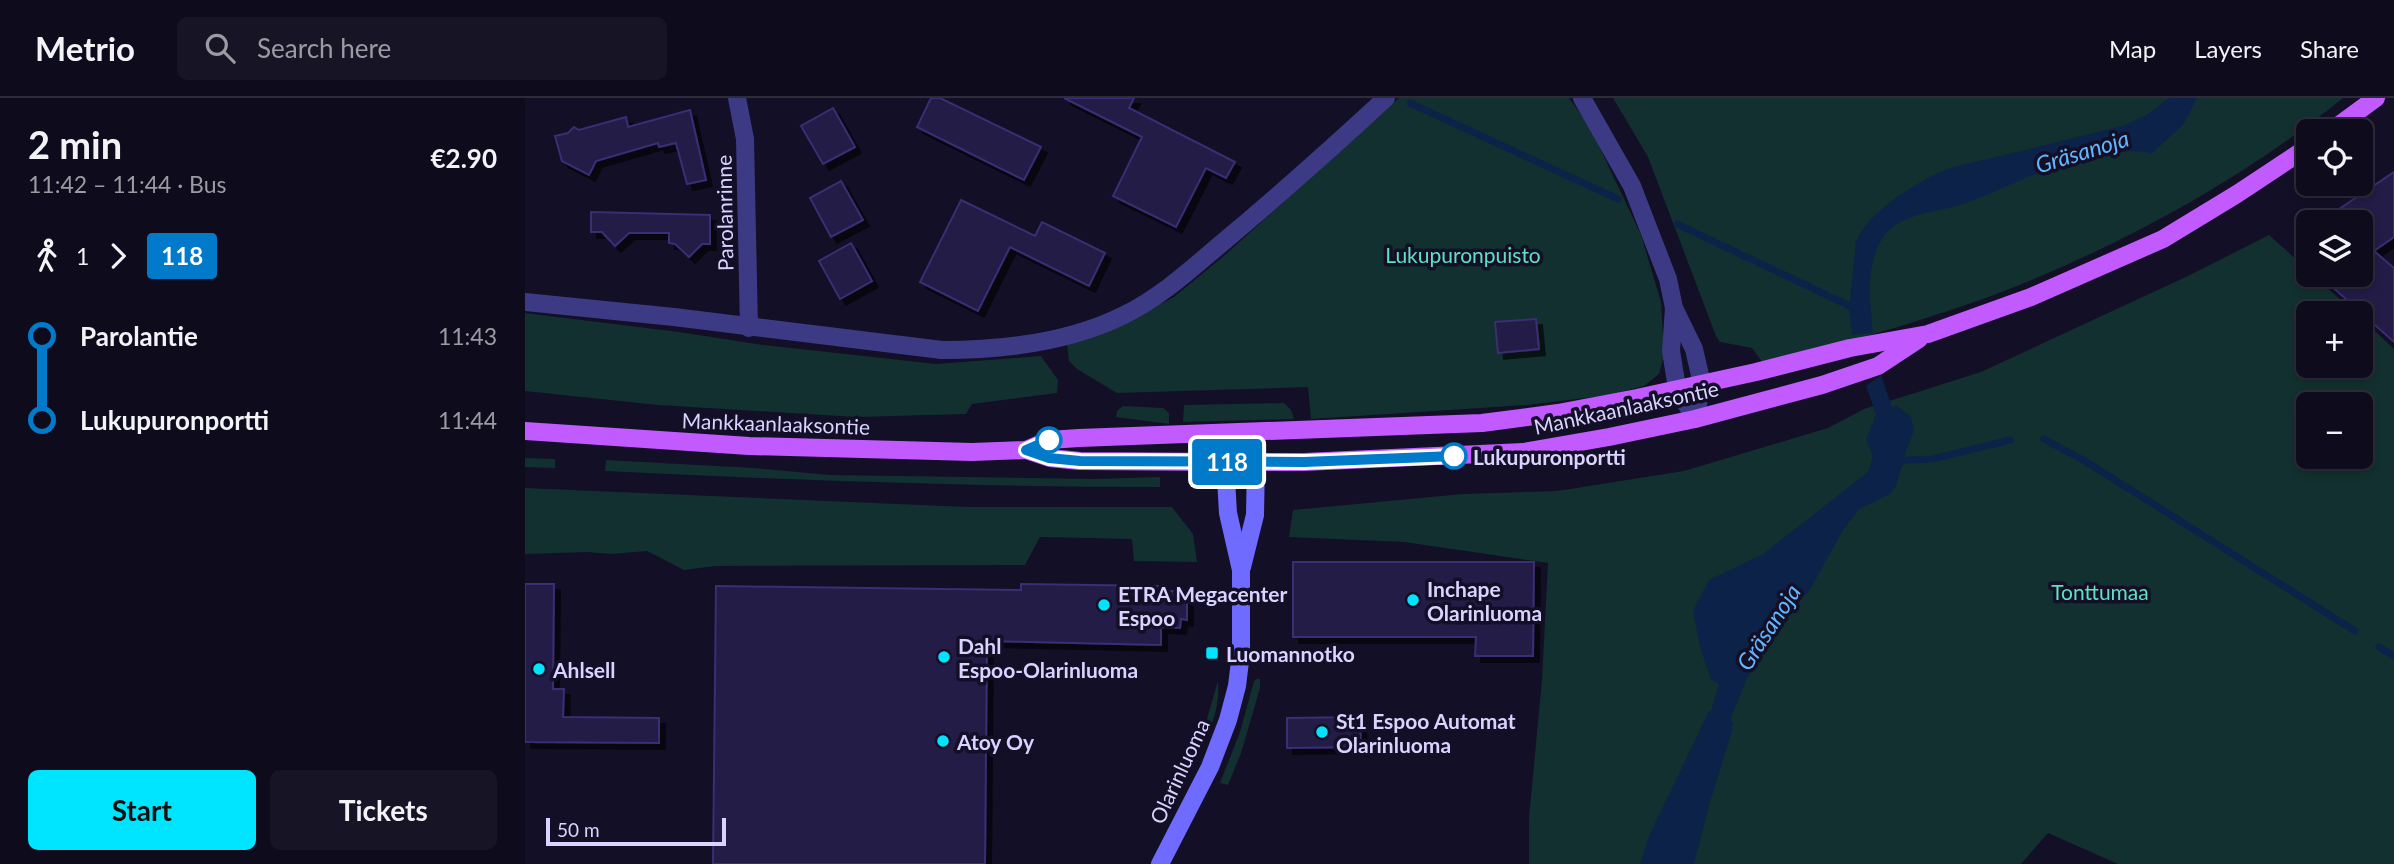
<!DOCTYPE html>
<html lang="en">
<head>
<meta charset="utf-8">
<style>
	body { margin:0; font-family:Lato,sans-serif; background:#171425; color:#f1f3f6; height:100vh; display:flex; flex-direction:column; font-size:26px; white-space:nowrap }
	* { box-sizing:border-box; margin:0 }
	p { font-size:23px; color:#9b9ba3 }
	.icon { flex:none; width:38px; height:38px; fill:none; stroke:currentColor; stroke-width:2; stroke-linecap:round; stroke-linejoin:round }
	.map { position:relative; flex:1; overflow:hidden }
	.drawer { display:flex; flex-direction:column; background:#0e0b1c; width:525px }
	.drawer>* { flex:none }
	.badge { padding:0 14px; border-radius:5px; font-size:24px; line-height:46px }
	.controls { position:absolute; left:1771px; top:21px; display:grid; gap:14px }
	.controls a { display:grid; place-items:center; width:77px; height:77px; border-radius:10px; background:#0e0b1c; box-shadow:0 4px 10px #0003,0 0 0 2px #2e2b3b; font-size:35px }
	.scale { position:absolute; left:21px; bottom:18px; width:180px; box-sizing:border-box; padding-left:7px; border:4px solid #d9d4ff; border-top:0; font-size:19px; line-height:24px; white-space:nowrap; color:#d9d4ff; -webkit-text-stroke:5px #130f26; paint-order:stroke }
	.map>.badge { position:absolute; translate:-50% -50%; box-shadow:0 0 0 4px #fff }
	.legs { display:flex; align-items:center; gap:10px; height:77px; padding:0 28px; font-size:23px }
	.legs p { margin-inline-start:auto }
	.overview { display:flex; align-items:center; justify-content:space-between; height:119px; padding:0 28px }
	h1 { font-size:38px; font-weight:700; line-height:52px }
	.primary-button { display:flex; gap:14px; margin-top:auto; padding:14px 28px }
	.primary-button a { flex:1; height:80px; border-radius:10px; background:#00e5ff; color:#111; font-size:28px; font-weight:700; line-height:80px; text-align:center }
	.primary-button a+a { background:#171425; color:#f1f3f6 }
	ul { padding:0 28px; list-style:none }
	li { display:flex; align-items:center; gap:24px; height:84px; font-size:26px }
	li i { display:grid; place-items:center; width:10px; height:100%; margin:0 9px; background:currentColor }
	li i::after { content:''; width:18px; height:18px; margin:-9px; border:5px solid; border-radius:50%; background:#0e0b1c }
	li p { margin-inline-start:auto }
	li:first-child i { background:linear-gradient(#0000 50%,currentColor 0) }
	li:last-child i { background:linear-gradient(currentColor 50%,#0000 0) }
	header { display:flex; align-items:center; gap:42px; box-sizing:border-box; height:98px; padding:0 35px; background:#0e0b1c; border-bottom:2px solid #2e2b3b }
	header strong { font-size:33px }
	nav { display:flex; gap:38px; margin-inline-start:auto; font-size:24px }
	.search { width:490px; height:63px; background:#171425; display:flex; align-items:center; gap:18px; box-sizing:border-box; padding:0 24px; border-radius:10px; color:#9b9ba3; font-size:26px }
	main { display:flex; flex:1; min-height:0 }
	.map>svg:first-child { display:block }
</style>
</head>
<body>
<header>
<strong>Metrio</strong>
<div class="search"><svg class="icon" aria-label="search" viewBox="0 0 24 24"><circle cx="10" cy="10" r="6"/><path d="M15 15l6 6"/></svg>Search here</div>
<nav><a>Map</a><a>Layers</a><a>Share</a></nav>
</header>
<main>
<section class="drawer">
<div class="overview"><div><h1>2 min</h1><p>11:42 – 11:44 · Bus</p></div><b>€2.90</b></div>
<div class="legs"><svg class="icon" aria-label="walk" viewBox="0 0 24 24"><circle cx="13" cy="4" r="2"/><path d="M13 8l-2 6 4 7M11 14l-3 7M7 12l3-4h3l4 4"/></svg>1<svg class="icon" aria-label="forward" viewBox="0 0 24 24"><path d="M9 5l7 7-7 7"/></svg><b class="badge" style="background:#007ac9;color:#fff">118</b></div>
<ul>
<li><i style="color:#007ac9"></i><b>Parolantie</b><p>11:43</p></li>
<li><i style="color:#007ac9"></i><b>Lukupuronportti</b><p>11:44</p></li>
</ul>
<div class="primary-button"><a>Start</a><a>Tickets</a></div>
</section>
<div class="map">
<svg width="1869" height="766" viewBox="0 0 1869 766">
	<defs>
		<filter id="shadow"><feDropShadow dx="6" dy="6" stdDeviation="0" flood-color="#0009"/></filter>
	</defs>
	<rect width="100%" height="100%" fill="#130f26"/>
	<g fill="#12302f" fill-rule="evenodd">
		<path d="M874,0H1044L1065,29L1116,137L1136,204L1139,257L1134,276L1119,288L1085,297L1002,307L786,321L783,289L592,295L552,271L544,263L542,246L591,229L649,199L700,157Z"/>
		<path d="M1088,0H1818C1721,79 1608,141 1492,188C1412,220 1327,242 1244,266L1238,265L1227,250L1195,244L1191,238L1123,59Z"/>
		<path d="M1744,137L1783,172V177H1788L1830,215H1783V268H1836V220L1869,251V766H1593L1523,735L1496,766H1004V720L1017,582L1023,465L879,444L764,439L768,412L938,396L1032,393L1159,373L1303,330L1339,311L1456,274L1665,177ZM1783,306H1836V359H1783Z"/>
		<path d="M0,215L154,234L231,246L411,266L516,258L533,282L532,295L447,306L441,316L331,319L133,307L0,293Z"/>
		<path d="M759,305L766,312L769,321L658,324L659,307Z"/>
		<path d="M598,308L638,310L644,315V326L591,319L592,313Z"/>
		<path d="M0,360L30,361V370L0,369Z"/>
		<path d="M81,362L228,370L305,377L569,381L635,379V389C450,389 265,382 80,373Z"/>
		<path d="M0,390L444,409H647L668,436L672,464L609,463L607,441L515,439L500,467L190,468L159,472L122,453L86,456L63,454L0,456Z"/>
		<path d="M732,581H735V590L716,655L703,687L695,685L715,634L729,583Z"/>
		<path d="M693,583C696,616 680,642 666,671L662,669L676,641Z"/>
	</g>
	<g fill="#0c2248">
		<path d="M1644,0H1672L1658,27L1626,56C1606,49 1589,56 1569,61C1552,65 1534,68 1517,74C1490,83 1465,97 1438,106C1411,115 1374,114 1357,141C1340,167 1345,206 1348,235L1327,237L1324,213L1331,143C1344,116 1377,94 1403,80C1424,68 1451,64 1475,58C1516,48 1558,38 1600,27L1620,18Z"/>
		<path d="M1356,277L1367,309L1371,307L1386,319L1389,332L1381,353L1371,388L1365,396L1334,411L1318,432L1284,493L1264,515L1241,549L1222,580L1205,622L1208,624L1207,633L1184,707L1169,766H1115L1124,738L1184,613H1186L1194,586L1186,581L1175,549L1168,513L1184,482L1238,456L1343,374L1348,358L1341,342L1351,316L1341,288Z"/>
	</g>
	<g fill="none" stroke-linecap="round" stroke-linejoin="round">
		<g stroke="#0c2248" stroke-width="7">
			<path d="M885,5L1093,101"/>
			<path d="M1152,126L1331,211"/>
			<path d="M1519,341L1560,363L1830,533"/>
			<path d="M1374,366L1380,362L1407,361L1485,342"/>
			<path d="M1854,549L1869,558"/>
		</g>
	</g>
	<g fill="#241b47" stroke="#3b2d73" stroke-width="2" filter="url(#shadow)">
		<path d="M406,0H415L516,49L499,82L392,29Z"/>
		<path d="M539,0H609L604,10L710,64L701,80L681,70L651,129L588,98L617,39Z"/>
		<path d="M308,10L330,49L298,66L276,28Z"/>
		<path d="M165,12L181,82L162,86L151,45L134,49L133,45L71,63L64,77L37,63L30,38L43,35L49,29L54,32L101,19L103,29Z"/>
		<path d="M1869,74V139L1849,153L1869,170V244L1794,177H1836V124H1795Z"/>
		<path d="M316,83L338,122L306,139L285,100Z"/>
		<path d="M436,102L510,138L517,124L580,155L564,188L485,149L453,213L395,184Z"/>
		<path d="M66,114L185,117V146H177L164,159L150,146L144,145V135H104L90,148L77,134H66Z"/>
		<path d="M326,145L347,183L315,201L294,163Z"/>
		<path d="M1011,221L1014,251L973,255L970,224Z"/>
		<path d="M768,464H1009L1008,558H950L951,539H768Z"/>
		<path d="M0,486H29L28,591H39L38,619L134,620V645L0,644Z"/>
		<path d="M496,486L637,488V493H662V522L656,521L655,530L636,529V547L462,543L460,766H188L191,488L496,492Z"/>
		<path d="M835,619L836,649L762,650V620Z"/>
	</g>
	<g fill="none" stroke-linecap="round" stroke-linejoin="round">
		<g stroke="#3d3a85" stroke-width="18">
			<path d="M212,0L220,41L224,230"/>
			<path d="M1057,0L1107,88L1143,181L1149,210L1169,251L1177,286L1170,321"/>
			<path d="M0,204L149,219L417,252C478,252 543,245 599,217C636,199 666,171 697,145C753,98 807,50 861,0"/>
			<path d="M1149,210L1146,253L1152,290L1170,321"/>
		</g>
		<g stroke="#6f6bff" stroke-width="18">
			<path d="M715,334L731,364L730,417L717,469"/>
			<path d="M635,766L685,669L703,622L712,588L716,555V472L703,415L700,364L715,334"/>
		</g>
		<g stroke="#c25bff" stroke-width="18">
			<path d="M1806,33L1851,0"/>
			<path d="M0,333L224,348L447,354L501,352L524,342L554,340L957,325L1033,315L1112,300L1231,274L1325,250L1403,236L1506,199L1638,141L1712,96L1783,49"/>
			<path d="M501,352L525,360L555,363L700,364H779L999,354L1084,339L1170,321L1297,287L1353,268L1394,241"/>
		</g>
	</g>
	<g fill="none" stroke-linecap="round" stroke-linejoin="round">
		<g stroke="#fff" stroke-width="16">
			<path id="line-1" d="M524,342L501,352L524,360L555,363L779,364L929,358"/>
		</g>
		<use href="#line-1" stroke="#007ac9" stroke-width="10"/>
	</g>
	<g fill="#fff" stroke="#007ac9" stroke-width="3.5">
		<circle cx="524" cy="342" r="12"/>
		<circle cx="929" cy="358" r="12"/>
	</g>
	<g fill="#00e5ff" stroke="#130f26" stroke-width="2.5">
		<circle cx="888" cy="502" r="7"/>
		<circle cx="579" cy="507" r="7"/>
		<rect x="680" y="548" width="14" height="14" rx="3.5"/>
		<circle cx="419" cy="559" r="7"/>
		<circle cx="14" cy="571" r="7"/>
		<circle cx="797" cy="634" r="7"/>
		<circle cx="418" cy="643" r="7"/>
	</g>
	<g text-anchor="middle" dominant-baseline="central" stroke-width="7" stroke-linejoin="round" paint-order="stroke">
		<g font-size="21" fill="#d9d4ff" stroke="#130f26">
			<text transform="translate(199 115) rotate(-91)">Parolanrinne</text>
			<text transform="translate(1101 309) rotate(-12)">Mankkaanlaaksontie</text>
			<text transform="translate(251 325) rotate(2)">Mankkaanlaaksontie</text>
			<text transform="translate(654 673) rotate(-65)">Olarinluoma</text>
		</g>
		<g font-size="21" fill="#5fe0c0" stroke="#130f26">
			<text x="938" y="156">Lukupuronpuisto</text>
			<text x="1575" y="493">Tonttumaa</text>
		</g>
		<g font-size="21" font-weight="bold" fill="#d9d4ff" stroke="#130f26" text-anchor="start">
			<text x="948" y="358">Lukupuronportti</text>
		</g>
		<g font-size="21" font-weight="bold" fill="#d9d4ff" stroke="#130f26" text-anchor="start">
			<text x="902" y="490">Inchape<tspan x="902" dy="24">Olarinluoma</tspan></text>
			<text x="593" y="495">ETRA Megacenter<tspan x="593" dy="24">Espoo</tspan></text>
			<text x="433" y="547">Dahl<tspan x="433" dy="24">Espoo-Olarinluoma</tspan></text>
			<text x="701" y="555">Luomannotko</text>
			<text x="28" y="571">Ahlsell</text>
			<text x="811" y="622">St1 Espoo Automat<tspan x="811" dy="24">Olarinluoma</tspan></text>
			<text x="432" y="643">Atoy Oy</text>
		</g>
		<g font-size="23" font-style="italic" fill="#62b6ff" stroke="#130f26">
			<text transform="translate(1557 53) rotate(-17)">Gräsanoja</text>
			<text transform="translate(1243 529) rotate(-57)">Gräsanoja</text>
		</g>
	</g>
</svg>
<div class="controls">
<a><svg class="icon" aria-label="locate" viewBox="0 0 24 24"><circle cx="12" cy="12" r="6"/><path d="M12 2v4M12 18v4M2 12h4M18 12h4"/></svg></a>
<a><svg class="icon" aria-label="layers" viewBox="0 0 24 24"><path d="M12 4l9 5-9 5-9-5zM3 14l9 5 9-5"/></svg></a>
<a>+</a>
<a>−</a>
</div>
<div class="scale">50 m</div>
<b class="badge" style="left:702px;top:364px;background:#007ac9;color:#fff">118</b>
</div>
</main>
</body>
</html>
